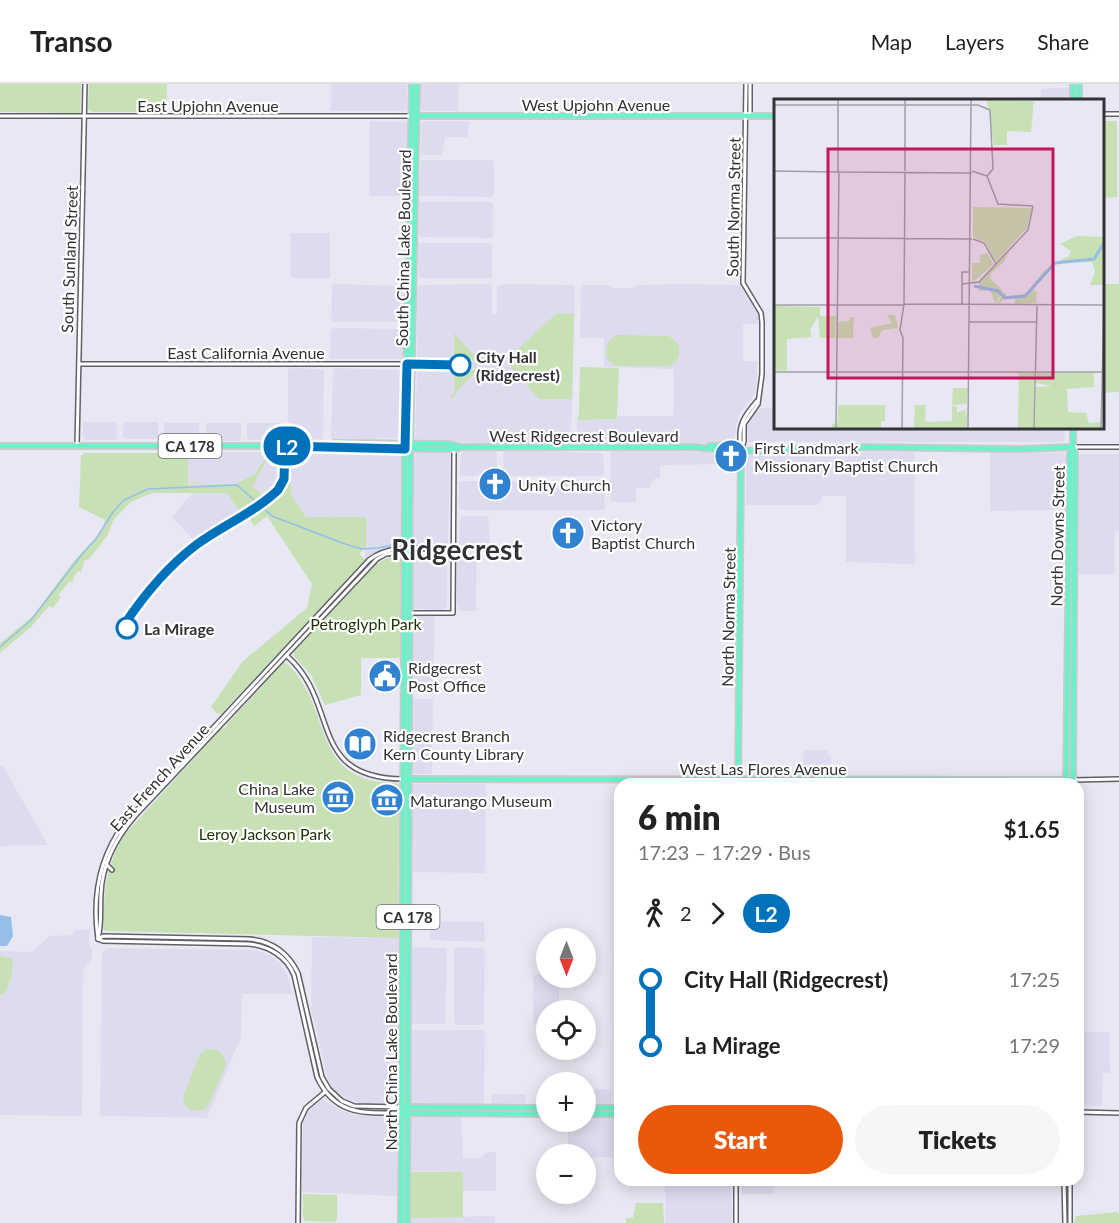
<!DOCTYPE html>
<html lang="en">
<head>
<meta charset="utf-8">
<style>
	body { margin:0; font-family:Lato,sans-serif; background:#f6f6f6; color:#222; height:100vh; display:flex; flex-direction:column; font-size:22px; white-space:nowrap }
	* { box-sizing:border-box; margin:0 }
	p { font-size:20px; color:#767676 }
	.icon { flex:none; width:33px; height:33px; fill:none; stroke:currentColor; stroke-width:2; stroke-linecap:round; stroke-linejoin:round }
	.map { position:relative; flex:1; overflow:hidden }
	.panel { position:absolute; left:614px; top:694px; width:470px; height:408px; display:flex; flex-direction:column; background:#fff; border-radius:18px; box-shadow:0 3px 15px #0003 }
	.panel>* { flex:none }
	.badge { padding:0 12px; border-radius:20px; font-size:21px; line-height:39px }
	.needle { width:39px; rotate:180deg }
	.tools { position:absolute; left:536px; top:844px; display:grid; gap:12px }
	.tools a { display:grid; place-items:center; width:60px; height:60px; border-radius:50%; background:#fff; box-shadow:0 3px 15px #0003; font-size:30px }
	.map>.badge { position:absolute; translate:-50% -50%; box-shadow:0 0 0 3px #fff }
	.legs { display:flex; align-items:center; gap:9px; height:66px; padding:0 24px; font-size:20px }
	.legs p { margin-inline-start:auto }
	.summary { display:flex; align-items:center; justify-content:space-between; height:102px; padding:0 24px }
	h1 { font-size:33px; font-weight:800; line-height:45px }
	.cta { display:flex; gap:12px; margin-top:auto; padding:12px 24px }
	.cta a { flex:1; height:69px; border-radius:36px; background:#ea580c; color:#fff; font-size:24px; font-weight:800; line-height:69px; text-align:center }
	.cta a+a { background:#f6f6f6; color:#222 }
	ul { padding:0 24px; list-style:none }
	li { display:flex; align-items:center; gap:21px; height:66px; font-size:22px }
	li i { display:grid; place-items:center; width:9px; height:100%; margin:0 8px; background:currentColor }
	li i::after { content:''; width:15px; height:15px; margin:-8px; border:4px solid; border-radius:50%; background:#fff }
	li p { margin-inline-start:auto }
	li:first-child i { background:linear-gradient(#0000 50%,currentColor 0) }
	li:last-child i { background:linear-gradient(currentColor 50%,#0000 0) }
	header { display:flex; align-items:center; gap:36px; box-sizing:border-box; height:84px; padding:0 30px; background:#fff; border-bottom:2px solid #e0e0e0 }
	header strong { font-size:28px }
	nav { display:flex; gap:33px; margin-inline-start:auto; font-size:21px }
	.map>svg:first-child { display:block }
</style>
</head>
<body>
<header>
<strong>Transo</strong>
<nav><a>Map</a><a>Layers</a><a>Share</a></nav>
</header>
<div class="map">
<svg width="1119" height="1139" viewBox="0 0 1119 1139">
	<rect width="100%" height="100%" fill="#e8e8f4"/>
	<g fill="#dddcee">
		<path d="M331,0H407V24L404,27H331Z"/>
		<path d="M421,0H459L458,27H422L421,25Z"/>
		<path d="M1069,3V16H1041V5Z"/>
		<path d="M370,37L405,38L407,39L406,110L403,112H369Z"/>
		<path d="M423,37H469L468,53H445L442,71H421L420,40Z"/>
		<path d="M421,76H492L494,78V110L492,113L420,112L418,110Z"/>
		<path d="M419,118H491L493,120V152L491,154L420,153L418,150Z"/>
		<path d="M291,149H330V194H293L290,191Z"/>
		<path d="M418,159H490L492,161V194H419L417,160Z"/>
		<path d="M333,200L403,202L404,237L403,238H334L331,236L332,202Z"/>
		<path d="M490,200L492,203V230H497V202L502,200L573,201L575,202L572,325L570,360L449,358L415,356L417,285H442L445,287L444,275L417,274V203L419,201Z"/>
		<path d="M682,200L740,201L758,231V240H743V277H757V297L754,311L738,332L734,355L731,359L577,358V336L617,335L618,332H672L674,330V285L604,283V254H580L581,201H609L613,204H633L638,201Z"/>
		<path d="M334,244L402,245L403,273L401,275H333L330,274L331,246Z"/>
		<path d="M290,284L322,285L324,286L323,353L322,356H290L288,354V287Z"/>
		<path d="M335,284L400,286L403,288L401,354L333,356L331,353L333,286Z"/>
		<path d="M761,324H775L776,344H1065V356L1063,358H748L747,344L749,336Z"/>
		<path d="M83,338H117V353L115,356H85L83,353Z"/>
		<path d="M123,338H158V353L156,355H126L123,353Z"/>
		<path d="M164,339H199V354L197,356H167L164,354Z"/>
		<path d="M206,339H241V354L239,357H209L206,354Z"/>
		<path d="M247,339H282V354L280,356H250L247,354Z"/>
		<path d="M506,366L601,369L603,370L604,389L602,392H504L503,368Z"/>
		<path d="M448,367L450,370L448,460L446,462H415L413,460L412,391L415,371L418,368Z"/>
		<path d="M464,367H495L497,370V390L495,392H462L460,390L461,370Z"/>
		<path d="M610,367L734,368L736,380L660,381V395H653L650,404H636V418H611Z"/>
		<path d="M186,368H279L282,372L281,392L277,403L262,412L236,402L186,401Z"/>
		<path d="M297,368L397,369L401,373L400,459L397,463L373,469L365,476V434L303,433L288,411L287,369Z"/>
		<path d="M914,368L915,480L846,478V412H823L818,421H746V371L750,369Z"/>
		<path d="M990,368L1063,369L1066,372L1065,426L990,427Z"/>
		<path d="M1081,370H1119V447H1115L1114,490H1078L1079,372Z"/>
		<path d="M462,397L602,398L604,400L605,424L603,426H463L459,424V398Z"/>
		<path d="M195,406L228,408L241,430L196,458L172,433Z"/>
		<path d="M463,432H488L490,457L488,464H462L459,462L460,433Z"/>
		<path d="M464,470H477L476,527H461L457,521V473Z"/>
		<path d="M414,473L447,475V519L445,526L414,525L411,523Z"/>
		<path d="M435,531L433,608H413L412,533L414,532Z"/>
		<path d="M413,615H433L432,690H413L411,688L412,616Z"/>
		<path d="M803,666H827V670L831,672V688L801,687V681H803Z"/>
		<path d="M3,681L17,707L48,761L0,762V682Z"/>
		<path d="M413,700H484L486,703L485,789L410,788L411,702Z"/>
		<path d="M430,837L484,838L485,855L483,858L430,856Z"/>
		<path d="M90,845L89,861L92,864V876L83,885L82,1032L0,1031V867L31,868L50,852L72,851L76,846Z"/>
		<path d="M312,853L398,854L397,1017L394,1020H364L349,1016L334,1005L328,995L311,925Z"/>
		<path d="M412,863L445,864L447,866L445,940H410V865Z"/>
		<path d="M455,863L483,864L485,867L484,938L481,941H456L454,938V866Z"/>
		<path d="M107,864L255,866L271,872L280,879L287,890L293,910H242L241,953L207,1034L100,1032L102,868Z"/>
		<path d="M533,891H546V894H559V927H546V940L535,941L533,938Z"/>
		<path d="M411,946H483L485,947L484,1017L481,1020H413L410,1016L409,948Z"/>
		<path d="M1078,948H1109L1110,989H1103L1102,1022L1077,1020Z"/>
		<path d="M585,1005H612L611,1020H585Z"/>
		<path d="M491,1010H526V1018L524,1020H492Z"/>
		<path d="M322,1015L339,1025L354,1031L395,1033L397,1036V1112L302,1108L303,1038L310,1024Z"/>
		<path d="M412,1033H461L463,1074H479L488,1068H496V1107H463L462,1088L409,1087V1036Z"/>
		<path d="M585,1033H619V1073H594L585,1080V1071H568V1038H585Z"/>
		<path d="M665,1097H731L732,1139H666Z"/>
		<rect x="742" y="1097" width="32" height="13"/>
		<path d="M495,1132V1139H410V1134Z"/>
	</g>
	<g fill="#c7e0b4">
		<path d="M0,0H81L80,29L0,28Z"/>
		<path d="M89,0H167L166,28H93L88,25Z"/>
		<path d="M1102,37H1117V113L1103,114Z"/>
		<path d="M1103,200H1119V308L1103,309Z"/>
		<path d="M557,229L574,230L572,315H539L507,278L509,273Z"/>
		<path d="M454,249L478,276L452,275L454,272Z"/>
		<path d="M617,251L669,252L678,260C681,269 679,278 669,282H615L607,275C605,264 607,255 617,251Z"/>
		<path d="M580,283L619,284L617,335L577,336L579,330Z"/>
		<path d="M452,285L478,286L459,305L452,315L451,311L454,310V289L452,288Z"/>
		<path d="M84,369H188V401L236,400L255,390L264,376H275V380L266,377L252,403L265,412L240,428L227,409H152L131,418L114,435L107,452L89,475L85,476L81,488L78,487L73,494L74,496L72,498L70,497L58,511L61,513L53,524L49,522L31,543L0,569V559L33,532L73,478L102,447L105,436L79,423L81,372Z"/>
		<path d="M324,369L291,371V411L306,433H330L331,431L333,433H366V463L359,470L366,476L221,630H218L211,623L243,577L307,524L312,500L267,432L254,442L247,431L279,410L288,392V370Z"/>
		<path d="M389,473H397L401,476L400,574H361V611L325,621L311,591L294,572V568L375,481Z"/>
		<path d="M283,579H286C335,623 307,699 397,699L399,701L398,854L105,847L103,844C104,807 106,780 126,749L221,645L225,644L228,639Z"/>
		<path d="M0,872L13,875L11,894L6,908L0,911Z"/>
		<path d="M207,965C219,965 223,969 226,980L208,1022L203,1026H190L185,1021L183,1013L200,970Z"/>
		<path d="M410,1088H463V1133L411,1134Z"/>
		<path d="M303,1110L337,1111V1136L334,1138L305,1137L303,1133Z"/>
		<path d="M636,1119H663L664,1139H666H626V1134H633Z"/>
		<path d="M1117,1128L1119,1130V1139H1074L1076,1132Z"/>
	</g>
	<path fill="#95bfe9" d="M0,831L11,833L13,852L7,862H0Z"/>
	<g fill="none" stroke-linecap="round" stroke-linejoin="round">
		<path stroke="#95bfe9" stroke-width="1.5" d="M0,563L31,536L83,469L96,455L113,428L124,416L148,405L237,401L272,432L345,460L362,465L378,464L392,461"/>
		<g stroke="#61616a" stroke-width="6">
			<g id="minor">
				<path d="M1102,30H1119"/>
				<path d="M748,31L750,28V0"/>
				<path d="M0,32H412"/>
				<path d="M79,280H407"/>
				<path d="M77,361L85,0"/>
				<path d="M741,363C737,342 744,332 757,317"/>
				<path d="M1073,363H1119"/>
				<path d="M741,367L744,357V340L758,320L762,290V238L761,229L743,199L746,0"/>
				<path d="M410,529H453L454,368L452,365"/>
				<path d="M287,572C341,619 306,694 403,695"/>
				<path d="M1073,696L1119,695"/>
				<path d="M106,780L112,786"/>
				<path d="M98,854C102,840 100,825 101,810C102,781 116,754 135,732L377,475L386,470L394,469L448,470L453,467"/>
				<path d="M98,855C92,813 99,774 124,740L369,476C390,459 422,465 448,465L453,467"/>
				<path d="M98,855L103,857L249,860C269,862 286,872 294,891L317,993C335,1032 364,1029 401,1029"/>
				<path d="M98,855L103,852L249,855C272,857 288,869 298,889L322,993L329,1005L342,1017L354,1022L401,1023"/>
				<path d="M1077,1028L1119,1029"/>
				<path d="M1064,1096L1065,1139"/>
				<path d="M1070,1096V1139"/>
				<path d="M298,1139L299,1039L306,1024L325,1008"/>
				<path d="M736,1139V1096"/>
			</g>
		</g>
		<g stroke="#cacacb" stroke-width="8">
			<g id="major">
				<path d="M1073,16V0"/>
				<path d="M1079,16V0"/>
				<path d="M416,32H776"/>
				<path d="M0,362H326L335,364L457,365L460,363H693L741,367L866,363L1021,365L1073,363"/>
				<path d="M326,362L335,359L448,360L460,363"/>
				<path d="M710,362L736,361L741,367"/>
				<path d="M1073,363L1075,370L1073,700"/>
				<path d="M406,695L1073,696"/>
				<path d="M738,700L741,367"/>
				<path d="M1066,700L1070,370L1073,363V344"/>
				<path d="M404,1023L546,1024"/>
				<path d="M585,1024H620"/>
				<path d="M404,1029L546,1030"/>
				<path d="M585,1030H620"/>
				<path d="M401,1139L405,359L412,0"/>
				<path d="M407,1139L410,370L417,0"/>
			</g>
		</g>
		<use href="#minor" stroke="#fff" stroke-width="3"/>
		<use href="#major" stroke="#6bf2ca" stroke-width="4.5"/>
	</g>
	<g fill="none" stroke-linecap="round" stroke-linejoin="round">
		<g stroke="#fff" stroke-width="14">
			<path id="line-1" d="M127,544L124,541C144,511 167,483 196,461C222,442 255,428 278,406L284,395L285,362L405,365L407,280L460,281"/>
		</g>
		<use href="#line-1" stroke="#0072bc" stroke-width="9"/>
	</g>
	<defs>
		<g id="church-disc" transform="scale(1.725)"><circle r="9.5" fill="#3183d2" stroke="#fff"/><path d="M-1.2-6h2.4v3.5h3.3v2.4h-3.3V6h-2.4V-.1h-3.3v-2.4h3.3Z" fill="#fff"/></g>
		<g id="civic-disc" transform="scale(1.725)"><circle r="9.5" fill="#3183d2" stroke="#fff"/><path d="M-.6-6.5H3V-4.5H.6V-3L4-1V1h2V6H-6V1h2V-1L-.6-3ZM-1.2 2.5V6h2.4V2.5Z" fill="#fff"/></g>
		<g id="library-disc" transform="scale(1.725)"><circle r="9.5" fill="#3183d2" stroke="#fff"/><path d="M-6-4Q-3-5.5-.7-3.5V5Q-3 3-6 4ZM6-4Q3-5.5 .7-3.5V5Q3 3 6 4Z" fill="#fff"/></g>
		<g id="museum-disc" transform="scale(1.725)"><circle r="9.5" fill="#3183d2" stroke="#fff"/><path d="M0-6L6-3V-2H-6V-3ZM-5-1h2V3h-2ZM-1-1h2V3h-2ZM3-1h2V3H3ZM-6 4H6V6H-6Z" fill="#fff"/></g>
	</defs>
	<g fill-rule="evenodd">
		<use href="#church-disc" x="731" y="372"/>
		<use href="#church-disc" x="495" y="400"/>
		<use href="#church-disc" x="568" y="449"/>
		<use href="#civic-disc" x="385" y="592"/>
		<use href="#library-disc" x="360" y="660"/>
		<use href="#museum-disc" x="338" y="713"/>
		<use href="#museum-disc" x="387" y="716"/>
	</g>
	<g fill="#fff" stroke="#0072bc" stroke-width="3">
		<circle cx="460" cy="281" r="10"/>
		<circle cx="127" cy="544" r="10"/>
	</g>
	<g text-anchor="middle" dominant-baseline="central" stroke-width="4.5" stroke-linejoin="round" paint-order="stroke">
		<g fill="#fff" stroke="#707073" stroke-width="1.5">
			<rect x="158.5" y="350" width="63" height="24" rx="4.5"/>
			<rect x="376.5" y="821" width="63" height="24" rx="4.5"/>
		</g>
		<g font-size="15" font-weight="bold" fill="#333337">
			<text x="190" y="362">CA 178</text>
			<text x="408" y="833">CA 178</text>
		</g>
		<g font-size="16" fill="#333337" stroke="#fff">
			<text x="596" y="20">West Upjohn Avenue</text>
			<text x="208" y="21">East Upjohn Avenue</text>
			<text transform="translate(733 123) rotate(-89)">South Norma Street</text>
			<text transform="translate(403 164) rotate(-89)">South China Lake Boulevard</text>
			<text transform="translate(69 175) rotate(-88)">South Sunland Street</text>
			<text x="246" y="268">East California Avenue</text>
			<text x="584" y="351">West Ridgecrest Boulevard</text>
			<text transform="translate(1057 452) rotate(-89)">North Downs Street</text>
			<text transform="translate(728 533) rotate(-89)">North Norma Street</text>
			<text x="763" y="684">West Las Flores Avenue</text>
			<text transform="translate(159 693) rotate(-48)">East French Avenue</text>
			<text transform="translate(390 968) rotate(-90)">North China Lake Boulevard</text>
		</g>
		<g font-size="16" font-weight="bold" fill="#333337" stroke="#fff" text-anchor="start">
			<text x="476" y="272">City Hall<tspan x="476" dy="18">(Ridgecrest)</tspan></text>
			<text x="144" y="544">La Mirage</text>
		</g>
		<g font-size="16" fill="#333337" stroke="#fff" text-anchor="start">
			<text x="754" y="363">First Landmark<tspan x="754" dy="18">Missionary Baptist Church</tspan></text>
			<text x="518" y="400">Unity Church</text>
			<text x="591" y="440">Victory<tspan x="591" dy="18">Baptist Church</tspan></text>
			<text x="408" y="583">Ridgecrest<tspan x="408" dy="18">Post Office</tspan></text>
			<text x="383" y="651">Ridgecrest Branch<tspan x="383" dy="18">Kern County Library</tspan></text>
			<text x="315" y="704" text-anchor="end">China Lake<tspan x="315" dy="18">Museum</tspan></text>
			<text x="410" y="716">Maturango Museum</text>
		</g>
		<g font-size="16" fill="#1a3300" stroke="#fff">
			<text x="366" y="539">Petroglyph Park</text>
			<text x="265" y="749">Leroy Jackson Park</text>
		</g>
		<g font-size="28" font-weight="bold" fill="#333337" stroke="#fff">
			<text x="457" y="465">Ridgecrest</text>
		</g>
	</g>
	<g transform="translate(774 15)">
		<rect width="330" height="330" fill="#e8e8f4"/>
		<path d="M213,1L260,2L257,33L233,32V46H220ZM199,108L258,109L253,129L222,163L211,143L199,138ZM303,137L330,138V205V186H316L321,173L318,163L282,164L258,189L263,194L262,204L241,205V199H231L226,204H223L230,193L233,197L252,195L268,174L278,165L295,157L297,152L286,145ZM235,153L230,163L217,174L216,179L229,192L221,205L217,192H205V183ZM213,154L220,165L198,184V164H206V156ZM0,207L46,208V217H62L61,239H46L44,217L36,231L38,238L13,240V272L0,271ZM113,216H121L124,229L108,231L104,239H99L96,229L118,224ZM76,218H80L79,239H64V223L75,222ZM245,273H260V329H244ZM263,273L320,274V288L293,290L294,313L312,314L315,324L327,323L326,329H261L262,288L278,287L262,284ZM179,289H194L193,305L178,306ZM64,306H111V322H107V329H58V325L64,324ZM141,306H152L151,322L154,323L178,322V307H183V314L191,311L192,318L193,306V329H140Z" fill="#c7e0b4"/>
		<path fill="none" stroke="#95bfe9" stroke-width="3" d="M200,187L224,192L231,199L251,197L281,164L320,160L330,144"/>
		<path fill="none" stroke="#a0a0a8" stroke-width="1.5" d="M131,1V72M0,6H204L216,11M0,72L64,73V1M198,72L213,77L224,105L259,107M64,73L198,74M213,77L219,70L216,11M0,139H63M63,139L198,140M199,140L210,144L222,165M188,185L205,183L254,131L259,107M130,205L330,206M130,205L131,73M0,206H63M63,206H131M188,206V173H195M196,223H263M0,273H62M63,273H195M195,273H328M62,329L65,72M128,329L129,239L126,231L130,205M194,329L197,1M260,329L263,207M327,329L330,206"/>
		<path fill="#c2185b" fill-opacity="0.15" stroke="#c2185b" stroke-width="3" d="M54,50H279V279H54Z"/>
		<rect width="330" height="330" fill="none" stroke="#333337" stroke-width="3"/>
	</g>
</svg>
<div class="tools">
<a><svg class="needle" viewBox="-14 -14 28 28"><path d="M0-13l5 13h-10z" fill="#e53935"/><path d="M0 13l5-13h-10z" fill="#767676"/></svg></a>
<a><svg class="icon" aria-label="locate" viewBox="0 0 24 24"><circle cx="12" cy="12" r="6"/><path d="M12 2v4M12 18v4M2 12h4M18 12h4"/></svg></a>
<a>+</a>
<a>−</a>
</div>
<b class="badge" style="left:287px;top:362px;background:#0072bc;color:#fff">L2</b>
<section class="panel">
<div class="summary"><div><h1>6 min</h1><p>17:23 – 17:29 · Bus</p></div><b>$1.65</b></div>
<div class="legs"><svg class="icon" aria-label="walk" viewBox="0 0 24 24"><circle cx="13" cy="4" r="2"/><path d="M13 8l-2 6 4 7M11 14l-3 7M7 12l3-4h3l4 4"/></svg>2<svg class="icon" aria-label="forward" viewBox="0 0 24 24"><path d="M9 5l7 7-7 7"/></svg><b class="badge" style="background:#0072bc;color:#fff">L2</b></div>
<ul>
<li><i style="color:#0072bc"></i><b>City Hall (Ridgecrest)</b><p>17:25</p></li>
<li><i style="color:#0072bc"></i><b>La Mirage</b><p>17:29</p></li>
</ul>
<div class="cta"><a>Start</a><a>Tickets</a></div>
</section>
</div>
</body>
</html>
